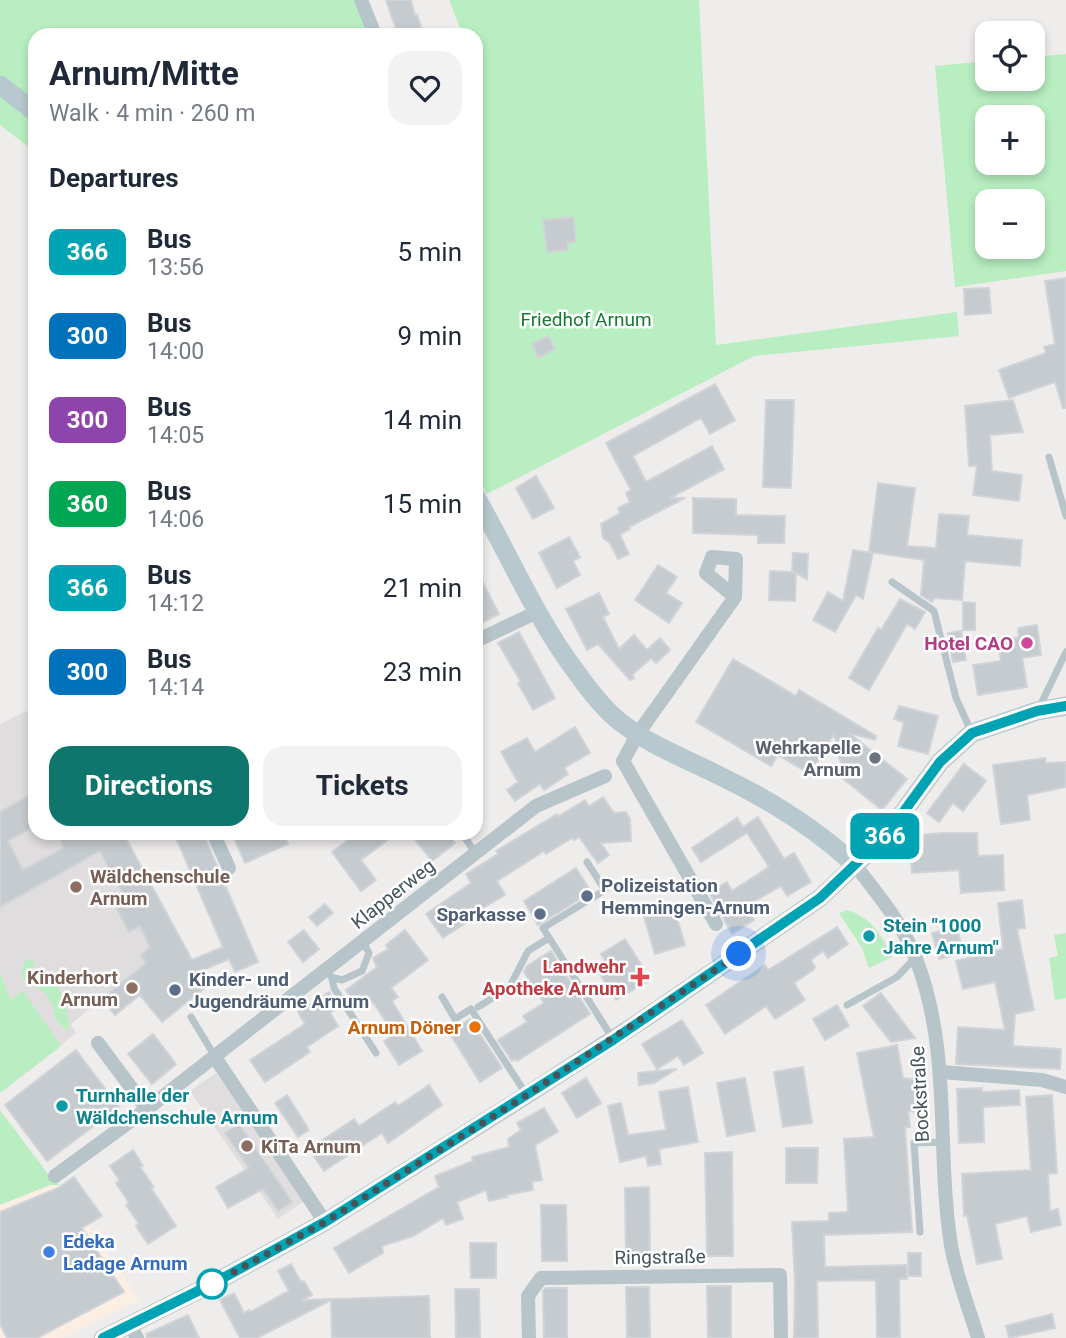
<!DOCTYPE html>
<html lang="en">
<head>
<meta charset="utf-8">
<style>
	body { margin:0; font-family:Roboto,sans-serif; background:#f2f2f3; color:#1f2937; height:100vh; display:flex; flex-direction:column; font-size:26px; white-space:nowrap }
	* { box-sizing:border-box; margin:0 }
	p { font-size:23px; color:#747a83 }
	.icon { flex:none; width:38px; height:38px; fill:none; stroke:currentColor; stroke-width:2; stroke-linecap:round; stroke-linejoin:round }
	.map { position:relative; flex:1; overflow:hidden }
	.panel { position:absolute; left:28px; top:28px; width:455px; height:812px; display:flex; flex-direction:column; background:#fff; border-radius:21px; box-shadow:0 4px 10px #0003 }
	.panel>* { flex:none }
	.badge { padding:0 14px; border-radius:10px; font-size:24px; line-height:46px }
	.fabs { position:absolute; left:975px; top:21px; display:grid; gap:14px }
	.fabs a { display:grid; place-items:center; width:70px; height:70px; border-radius:14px; background:#fff; box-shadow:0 4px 10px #0003; font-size:35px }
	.you { position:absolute; width:35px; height:35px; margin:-18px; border:5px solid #fff; border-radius:50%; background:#1a73e8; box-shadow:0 0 0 10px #1a73e833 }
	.map>.badge { position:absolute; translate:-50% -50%; box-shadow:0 0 0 4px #fff }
	h2 { padding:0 21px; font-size:26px; line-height:63px }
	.round { display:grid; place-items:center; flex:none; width:74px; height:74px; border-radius:21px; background:#f2f2f3 }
	.headline { display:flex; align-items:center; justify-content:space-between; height:119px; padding:0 21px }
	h1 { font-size:33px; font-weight:700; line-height:52px }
	.action { display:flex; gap:14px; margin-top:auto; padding:14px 21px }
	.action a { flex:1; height:80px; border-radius:21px; background:#0f766e; color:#fff; font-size:28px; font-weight:700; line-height:80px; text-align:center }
	.action a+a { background:#f2f2f3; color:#1f2937 }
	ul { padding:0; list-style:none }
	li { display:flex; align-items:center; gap:21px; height:84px; padding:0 21px }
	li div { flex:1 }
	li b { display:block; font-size:26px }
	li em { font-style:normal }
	li .badge { min-width:77px; font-weight:700; text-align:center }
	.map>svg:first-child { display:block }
</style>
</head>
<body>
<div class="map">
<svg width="1066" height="1338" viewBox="0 0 1066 1338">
	<rect width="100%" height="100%" fill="#efecec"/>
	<path fill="#fbefe3" d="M51,1185H60L140,1300L62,1338H0V1205Z"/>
	<g fill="#e0ddde">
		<path d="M35,707V833H123L182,941L154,957L71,1024L76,1033L30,1070L11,1000L0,972V724Z"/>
		<path d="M216,1073L304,1201L278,1219L190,1091Z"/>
	</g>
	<g fill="#b8eec1" fill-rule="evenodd">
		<path d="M0,0H354L367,35H35V152L0,125Z"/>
		<path d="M449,0H699L716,345L957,312L959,336L754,356L487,494L476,473V262L480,256L476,183V35H463Z"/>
		<path d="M1066,54V271L955,287L935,66L987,61V79H1032L1033,57ZM987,117H1032V163H987ZM987,201H1032V247H987Z"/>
		<path d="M847,910C872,918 881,934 892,957L869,968L862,948L839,913Z"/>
		<path d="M1066,933V998L1055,1000L1049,958L1058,956L1054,935Z"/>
		<path d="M27,959L36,962L32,969L40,979C43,980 47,979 51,980C61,984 71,1023 69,1032L55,1019L53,1006L45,992L24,981L21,970Z"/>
		<path d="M0,972L11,1000L23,991L61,1046L0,1093Z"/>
		<path d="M0,1110L51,1178L60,1185H50L0,1205Z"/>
	</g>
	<g fill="#c6cbcf" stroke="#d0d4d8" stroke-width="2">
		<path d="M386,0H411L415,16L417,15L424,35H398Z"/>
		<path d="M573,217L576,242H568V250L547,252L543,220Z"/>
		<path d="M1066,278V408H1063L1055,382L1009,398L999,370L1046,353L1044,347L1055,344L1045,281Z"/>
		<path d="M989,288L991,313L965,315L964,289Z"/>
		<path d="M548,336L555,349L538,358L532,344Z"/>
		<path d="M715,384L735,420L710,434L701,418L633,456L646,482L712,446L724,469L670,498H685L629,527L630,529L620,535L629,554L618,559L610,543L603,538L601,524L620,513L618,508L630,502L626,493L631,490L606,443Z"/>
		<path d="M766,400H794L791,488L763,487Z"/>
		<path d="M1013,400L1023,432L990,435L992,471L1022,475L1019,501L973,495L977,466H969L965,406Z"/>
		<path d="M536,476L554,508L533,519L516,488Z"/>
		<path d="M878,483L915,488L907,546L936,548L939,514L969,516L967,535L1022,540L1020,566L965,561L962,600L934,598L932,602L921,595L924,560L869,552Z"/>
		<path d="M693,498L736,499V515L785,516L784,543H758V535L693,533Z"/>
		<path d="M569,537L580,557L573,561L580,575L557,588L539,553Z"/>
		<path d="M853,550L873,553L863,599L856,595L835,632L813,620L828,592L843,601Z"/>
		<path d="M793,553L808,554L807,579L796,573L795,601L769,600L770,571L795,572L792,570Z"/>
		<path d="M658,565L677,577L666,593L682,603L669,623L635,600Z"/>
		<path d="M476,569L499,614L476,626Z"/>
		<path d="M599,593L609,614L603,617L619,649L634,635L647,650L660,638L670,650L656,663L651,658L632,675L634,678L630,680L598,644L587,650L566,609Z"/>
		<path d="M900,599L925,612L915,629L907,624L869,690L849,678L878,628L881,630Z"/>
		<path d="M963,602L975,603V630H963Z"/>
		<path d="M1037,625L1041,655L1022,658L1027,687L978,695L973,665L1001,661L998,640L1019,637L1018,628Z"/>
		<path d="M961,631L966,660L953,662L948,633Z"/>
		<path d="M519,632L555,698L533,710L518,683L521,682L498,643Z"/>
		<path d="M733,659L796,696L799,690L876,736L875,740L849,733L907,779L882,810L842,778L844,776L834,734L810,774L778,755L771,766L696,722Z"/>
		<path d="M899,706L938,716L928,754L898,746L904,722L894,719Z"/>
		<path d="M575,727L590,753L564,768L568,774L544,790L540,784L515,801L507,790L518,782L501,752L527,738L535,752Z"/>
		<path d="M1045,758L1046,763L1066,762V787L1027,795L1030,820L1001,824L993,765Z"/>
		<path d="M964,764L986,781L963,811L953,803L939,822L927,813Z"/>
		<path d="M35,792V826L8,841L23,870L64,848L56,833H123L192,960L223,947L174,833H203L258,962L235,972L229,959L200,971L210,984L162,1022L140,995L115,1015L102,999L146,963L141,956L150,947L140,926L129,932L113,902L124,896L100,851L0,907V812Z"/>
		<path d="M603,797L614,813L626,812L630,819L631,841L601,843L609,855L598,863L579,837L574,840L572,838L546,854L544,851L497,881L505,895L471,915L473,918L443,938L426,914L471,883L466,874L498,854L496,851L557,814L559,816L585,800L589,806Z"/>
		<path d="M758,817L784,859L794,853L811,882L787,896L781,886L746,906L754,920L732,934L709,892L727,882L732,891L769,867L747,833L701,862L692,848L737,818L743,827Z"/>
		<path d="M232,833H283L288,844L245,863Z"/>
		<path d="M358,833H397L361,860L376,880L361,891L332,852Z"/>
		<path d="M410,833H447L455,843L432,861Z"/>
		<path d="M942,833H977L978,856L1003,855L1004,890L961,893L959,870L912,873L909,836Z"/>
		<path d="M576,868L591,892L538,925L524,901Z"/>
		<path d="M1022,900L1025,928L1017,929L1034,1010L1015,1014L1013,1046L1061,1049L1060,1069L956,1064L958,1027L1005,1030L995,982L963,989L956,961L1003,949L998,903Z"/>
		<path d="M325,904L333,913L317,926L309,917Z"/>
		<path d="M674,908L685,945L655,954L644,917Z"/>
		<path d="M837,927L848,944L828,958L823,951L811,960L815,967L813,970L794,983L805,1000L775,1019L766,1006L725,1034L706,1005L765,965L768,970Z"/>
		<path d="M957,927L963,953L939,959L932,933Z"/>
		<path d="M304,930L319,949L303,962L288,942Z"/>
		<path d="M405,930L428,960L391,988L398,997L392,1001L422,1051L399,1065L384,1041L389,1038L382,1027L387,1023L372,1001L359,1010L346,990L377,967L373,958L388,949L386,945Z"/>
		<path d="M625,939L644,969L640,971L647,982L616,1000L595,966L605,960L601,954Z"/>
		<path d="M551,951L590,1014L517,1061L516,1059L512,1061L498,1040L527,1022L523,1016L544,1003L524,972L527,966Z"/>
		<path d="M329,992L339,1007L330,1013L338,1026L307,1047L310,1052L265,1082L250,1060L305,1024L298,1012Z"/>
		<path d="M881,993L915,1038L891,1042L863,1006Z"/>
		<path d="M837,1005L849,1026L825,1040L813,1019Z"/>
		<path d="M470,1019L502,1068L480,1082L449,1032Z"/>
		<path d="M682,1020L703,1053L684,1065L678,1056L657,1069L642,1044Z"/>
		<path d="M153,1034L176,1064L152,1084L128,1054Z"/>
		<path d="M897,1045L903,1078L921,1080L918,1112L908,1111L910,1127H905L912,1232L824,1235L825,1267L907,1265V1279H899L900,1338H877L876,1280L817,1281L818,1338H794L795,1285L792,1222L829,1221V1213L848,1212L844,1139L874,1137L857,1053Z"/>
		<path d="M76,1050L119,1107L47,1161L5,1105Z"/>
		<path d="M803,1067L812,1123L783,1127L774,1072Z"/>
		<path d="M677,1069L654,1083L639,1085L638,1073Z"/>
		<path d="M586,1078L601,1103L577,1118L562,1093Z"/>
		<path d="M745,1078L755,1131L727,1136L717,1083Z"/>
		<path d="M429,1085L442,1105L388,1143L382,1133L324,1171L309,1149L354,1119L359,1126L395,1102L398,1106Z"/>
		<path d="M688,1087L698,1142L659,1149L661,1164L648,1166L646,1156L620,1162L608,1106L621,1103L628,1135L666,1130L659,1092Z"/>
		<path d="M982,1088V1092L1019,1090L1020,1105L983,1107L984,1142L959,1143L957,1089Z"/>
		<path d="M287,1095L309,1130L298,1137L275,1103Z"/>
		<path d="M1052,1095L1057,1173L1048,1174L1050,1211L1058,1209L1061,1225L1031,1232L1027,1216L995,1224L1002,1259L977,1264L967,1215L964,1216L962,1174L1031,1170L1026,1097Z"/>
		<path d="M544,1108L558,1132L535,1145L542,1180L532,1182L533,1190L506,1195L507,1197L489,1201L486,1190L457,1202L463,1219L446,1225L443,1218L413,1236L382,1246L383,1253L349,1273L334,1248L439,1187L435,1176L473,1161L472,1157L509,1147L508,1139L521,1130L517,1123Z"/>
		<path d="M239,1124L292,1202L278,1211L263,1189L228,1208L216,1187L249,1168L225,1133Z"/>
		<path d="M786,1148H818L817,1183H786Z"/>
		<path d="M133,1150L143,1166L140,1167L154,1187L151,1188L176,1226L148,1244L136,1226L139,1224L126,1205L129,1203L116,1183L120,1181L110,1166Z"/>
		<path d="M732,1152L733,1256H707L705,1153Z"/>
		<path d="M74,1177L102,1216L82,1228L124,1292L37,1338H7L0,1324V1212L58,1188Z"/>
		<path d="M649,1187L650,1256L626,1257L625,1188Z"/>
		<path d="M541,1205H566L567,1261H542Z"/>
		<path d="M470,1243H496V1278H471Z"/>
		<rect x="908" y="1253" width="13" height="23"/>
		<path d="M291,1264L301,1282L304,1281L312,1295L302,1300L429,1296L430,1338H332L331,1300L257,1338H240L220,1300L234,1293L244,1313L249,1310L250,1312L289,1291L278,1271Z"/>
		<path d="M707,1286H731V1338H708Z"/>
		<path d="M626,1287H649L650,1338H627Z"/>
		<path d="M546,1288H567V1338H544L543,1291Z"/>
		<path d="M455,1289H479L480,1338H456Z"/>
		<path d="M1052,1314L1055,1328L1009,1338L1006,1326Z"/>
		<path d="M188,1315L199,1338H147L146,1334Z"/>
	</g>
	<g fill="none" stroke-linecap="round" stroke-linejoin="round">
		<g stroke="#b7c4c9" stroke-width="7">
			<path d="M1049,457L1066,516"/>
			<path d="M892,582L934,611L956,698L971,731"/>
			<path d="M1039,708L1066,652"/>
			<path d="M462,833L475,853"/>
			<path d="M587,862L605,890L543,928L613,1039"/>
			<path d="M331,977L342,980L362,971L369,953L363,942"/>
			<path d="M332,978L334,988L376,1053"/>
			<path d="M442,997L455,1019L471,1009L526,1094"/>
			<path d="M847,1005L897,977L915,958"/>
			<path d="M478,1007L509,988L528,951L549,938"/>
			<path d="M191,1017L214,1055"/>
			<path d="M920,1232L914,1143L943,1142"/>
		</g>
		<g stroke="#b7c4c9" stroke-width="14">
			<path d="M361,0L375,35"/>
			<path d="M476,641L537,612"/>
			<path d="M213,833L229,868"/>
			<path d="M855,865C878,895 903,924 916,959C952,1051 936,1150 951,1245C956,1276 969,1308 978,1338"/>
			<path d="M716,924L623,761L637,735L735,597L736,559L712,557L706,573L735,597"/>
			<path d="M98,1043L147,1109"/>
			<path d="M214,1056L325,1222"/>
			<path d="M941,1072L1042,1080L1066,1087"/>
			<path d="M55,1176L147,1109L536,806L605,776"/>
			<path d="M130,1325L137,1338"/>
			<path d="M529,1338L528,1296L541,1278L780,1275L781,1338"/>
		</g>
		<path stroke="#b7c4c9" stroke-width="18" d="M103,1338L212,1284L325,1222L527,1095L644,1019L820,898L855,865"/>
		<g stroke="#b7c8ce" stroke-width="19">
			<path d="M0,85L35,112"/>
			<path d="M476,497C510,556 536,619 577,673C589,690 603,708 619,721C650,746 687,759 722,777C770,800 816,829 855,865L888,833L940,762L972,733L1037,711L1066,706"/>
		</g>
	</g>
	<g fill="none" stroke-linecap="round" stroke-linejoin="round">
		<g stroke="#fff" stroke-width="16">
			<path id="line" d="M103,1338L212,1284L325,1222L613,1040L820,898L888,833L940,762L972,733L1037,711L1066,706"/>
		</g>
		<use href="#line" stroke="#00a3b4" stroke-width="10"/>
		<path stroke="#445459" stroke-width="7" stroke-dasharray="0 12.6" d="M212,1284L325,1222L527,1095L739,954"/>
	</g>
	<circle fill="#d1479c" stroke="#fff" stroke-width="2.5" cx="1027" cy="643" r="7"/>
	<circle fill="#6b7280" stroke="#fff" stroke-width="2.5" cx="875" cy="758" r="7"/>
	<g fill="#8d6e63" stroke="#fff" stroke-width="2.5">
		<circle cx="76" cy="887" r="7"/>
		<circle cx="132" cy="988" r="7"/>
		<circle cx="247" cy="1146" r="7"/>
	</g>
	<g fill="#5c6f8a" stroke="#fff" stroke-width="2.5">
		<circle cx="587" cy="896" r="7"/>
		<circle cx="540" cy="914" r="7"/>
		<circle cx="175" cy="990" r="7"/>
	</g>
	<g fill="#0f9aa8" stroke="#fff" stroke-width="2.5">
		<circle cx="869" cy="936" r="7"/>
		<circle cx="62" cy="1106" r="7"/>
	</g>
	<path fill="#e0444e" stroke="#fff" stroke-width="2.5" d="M636.5 966.5h7v7h7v7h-7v7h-7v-7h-7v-7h7z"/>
	<circle fill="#e8710a" stroke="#fff" stroke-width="2.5" cx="475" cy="1027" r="7"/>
	<circle fill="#3f7fe0" stroke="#fff" stroke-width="2.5" cx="49" cy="1252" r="7"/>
	<circle fill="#fff" stroke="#00a3b4" stroke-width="3.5" cx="212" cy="1284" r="14"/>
	<g text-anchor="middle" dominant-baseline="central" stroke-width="5" stroke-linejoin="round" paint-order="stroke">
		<g font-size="19" fill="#167a32" stroke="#fff">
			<text x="586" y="319">Friedhof Arnum</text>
		</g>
		<g font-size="19" font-weight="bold" fill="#b23c85" stroke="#fff" text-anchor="end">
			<text x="1013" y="643">Hotel CAO</text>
		</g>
		<g font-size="19" font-weight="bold" fill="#5b616d" stroke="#fff" text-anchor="end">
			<text x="861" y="747">Wehrkapelle<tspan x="861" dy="22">Arnum</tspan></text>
		</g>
		<g font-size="19" font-weight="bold" fill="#785e54" stroke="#fff" text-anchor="start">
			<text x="90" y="876">Wäldchenschule<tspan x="90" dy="22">Arnum</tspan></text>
			<text x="118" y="977" text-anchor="end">Kinderhort<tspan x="118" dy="22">Arnum</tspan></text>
			<text x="261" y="1146">KiTa Arnum</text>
		</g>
		<g font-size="19" font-weight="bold" fill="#4e5e75" stroke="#fff" text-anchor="start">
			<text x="601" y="885">Polizeistation<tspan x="601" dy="22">Hemmingen-Arnum</tspan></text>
			<text x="526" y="914" text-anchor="end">Sparkasse</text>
			<text x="189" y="979">Kinder- und<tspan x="189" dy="22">Jugendräume Arnum</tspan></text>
		</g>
		<g font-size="19" fill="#445459" stroke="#fff">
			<text transform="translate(393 894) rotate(-38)">Klapperweg</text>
			<text transform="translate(920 1094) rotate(-93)">Bockstraße</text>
			<text transform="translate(660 1257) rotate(-1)">Ringstraße</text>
		</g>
		<g font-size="19" font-weight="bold" fill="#0d838f" stroke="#fff" text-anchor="start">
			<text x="883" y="925">Stein "1000<tspan x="883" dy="22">Jahre Arnum"</tspan></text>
			<text x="76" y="1095">Turnhalle der<tspan x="76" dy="22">Wäldchenschule Arnum</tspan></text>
		</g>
		<g font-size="19" font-weight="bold" fill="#be3a42" stroke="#fff" text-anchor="end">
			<text x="626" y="966">Landwehr<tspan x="626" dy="22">Apotheke Arnum</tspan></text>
		</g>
		<g font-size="19" font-weight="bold" fill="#c56008" stroke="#fff" text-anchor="end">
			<text x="461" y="1027">Arnum Döner</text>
		</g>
		<g font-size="19" font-weight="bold" fill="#366cbe" stroke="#fff" text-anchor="start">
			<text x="63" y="1241">Edeka<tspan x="63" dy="22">Ladage Arnum</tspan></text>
		</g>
	</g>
</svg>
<div class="fabs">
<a><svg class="icon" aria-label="locate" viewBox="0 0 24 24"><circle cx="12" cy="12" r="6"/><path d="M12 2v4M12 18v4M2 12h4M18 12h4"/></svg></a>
<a>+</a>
<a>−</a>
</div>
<div class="you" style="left:739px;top:954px"></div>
<b class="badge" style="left:885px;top:836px;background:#00a3b4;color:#fff">366</b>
<section class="panel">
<div class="headline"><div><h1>Arnum/Mitte</h1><p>Walk · 4 min · 260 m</p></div><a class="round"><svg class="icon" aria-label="heart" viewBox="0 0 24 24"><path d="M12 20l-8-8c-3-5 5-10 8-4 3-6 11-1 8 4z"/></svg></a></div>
<h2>Departures</h2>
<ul>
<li><span class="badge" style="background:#00a3b4;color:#fff">366</span><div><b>Bus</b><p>13:56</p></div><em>5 min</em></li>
<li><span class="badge" style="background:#0072bc;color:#fff">300</span><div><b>Bus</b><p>14:00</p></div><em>9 min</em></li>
<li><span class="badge" style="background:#8e44ad;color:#fff">300</span><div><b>Bus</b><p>14:05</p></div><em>14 min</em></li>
<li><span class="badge" style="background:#00a651;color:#fff">360</span><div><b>Bus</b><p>14:06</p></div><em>15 min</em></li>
<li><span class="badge" style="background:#00a3b4;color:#fff">366</span><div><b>Bus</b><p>14:12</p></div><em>21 min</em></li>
<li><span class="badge" style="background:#0072bc;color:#fff">300</span><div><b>Bus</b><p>14:14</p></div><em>23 min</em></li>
</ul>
<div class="action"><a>Directions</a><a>Tickets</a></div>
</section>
</div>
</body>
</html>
